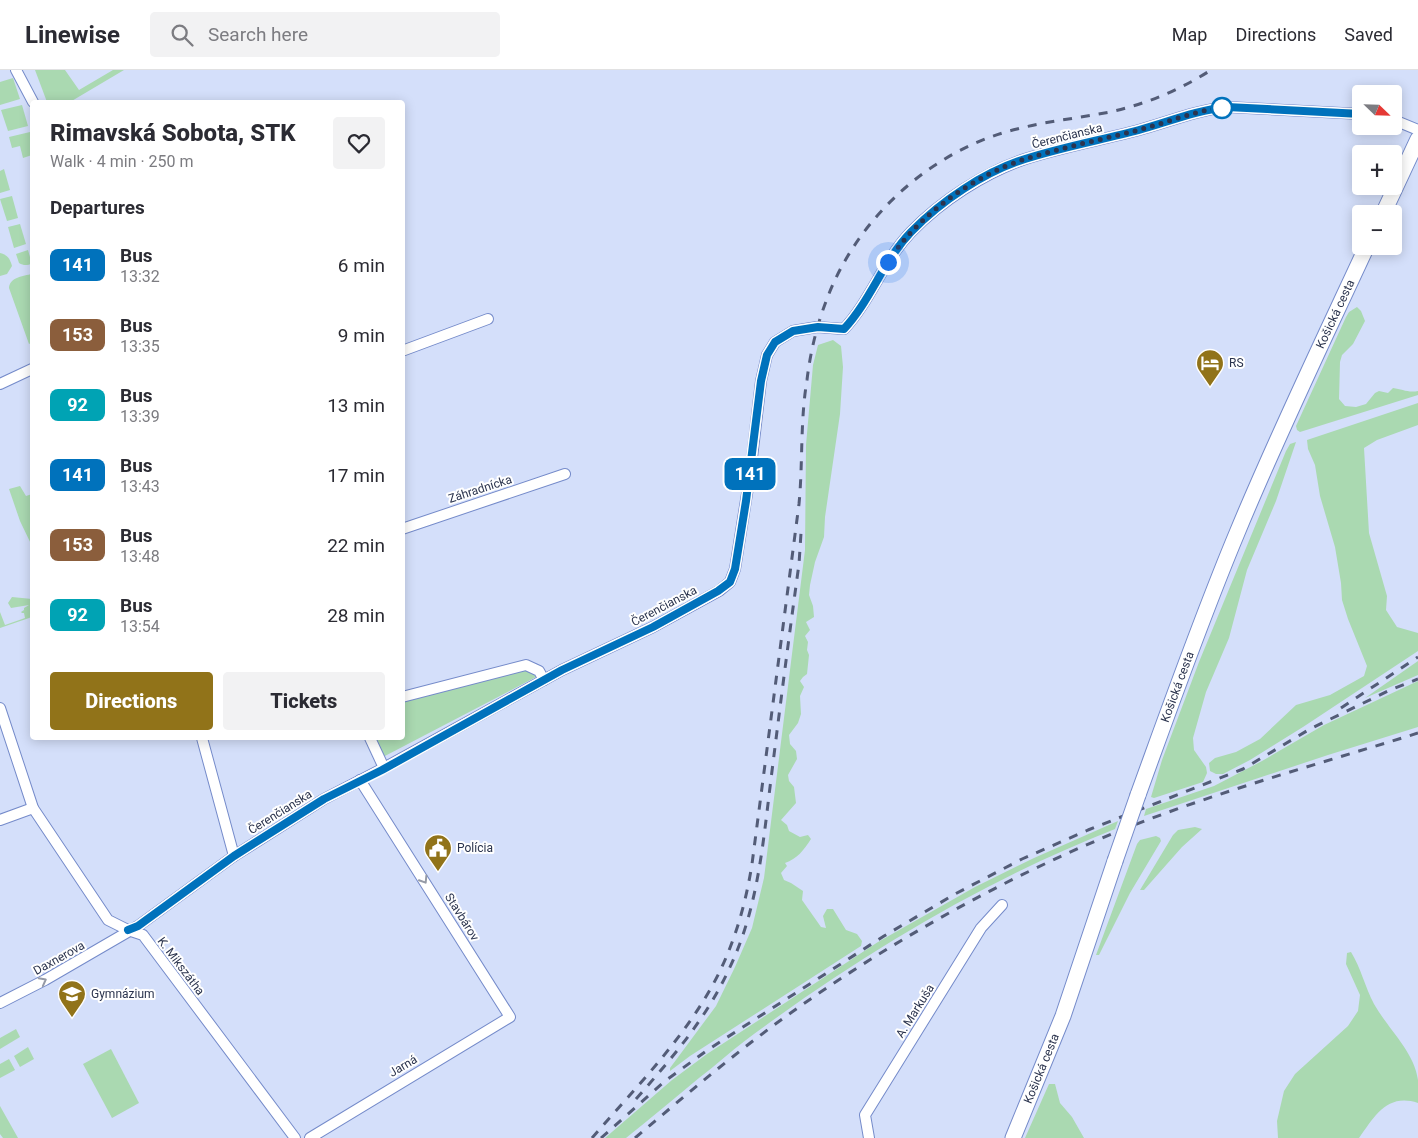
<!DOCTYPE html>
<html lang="en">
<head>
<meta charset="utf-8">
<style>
	body { margin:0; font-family:Roboto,sans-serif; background:#f2f2f3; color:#2b2b33; height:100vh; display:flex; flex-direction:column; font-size:19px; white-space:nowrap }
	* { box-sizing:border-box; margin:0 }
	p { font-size:16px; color:#7c7c81 }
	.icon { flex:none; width:28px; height:28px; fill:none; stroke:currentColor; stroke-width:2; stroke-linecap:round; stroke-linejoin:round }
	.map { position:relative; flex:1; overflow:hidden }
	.details { position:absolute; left:30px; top:30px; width:375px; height:640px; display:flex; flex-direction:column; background:#fff; border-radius:5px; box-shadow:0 2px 12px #0003 }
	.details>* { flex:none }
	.badge { padding:0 10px; border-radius:8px; font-size:18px; line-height:32px }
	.needle { width:32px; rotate:113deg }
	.buttons { position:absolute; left:1352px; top:15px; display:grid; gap:10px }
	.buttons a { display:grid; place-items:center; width:50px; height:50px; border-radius:5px; background:#fff; box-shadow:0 2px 12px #0003; font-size:25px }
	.you { position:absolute; width:25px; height:25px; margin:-12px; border:4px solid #fff; border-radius:50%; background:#1a73e8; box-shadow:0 0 0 8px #1a73e833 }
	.map>.badge { position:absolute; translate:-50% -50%; box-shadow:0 0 0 2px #fff }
	h2 { padding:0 20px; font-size:19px; line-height:45px }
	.round { display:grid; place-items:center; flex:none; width:52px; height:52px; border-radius:5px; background:#f2f2f3 }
	.headline { display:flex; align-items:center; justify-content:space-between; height:85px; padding:0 20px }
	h1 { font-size:24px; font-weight:800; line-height:38px }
	.action { display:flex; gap:10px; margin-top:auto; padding:10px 20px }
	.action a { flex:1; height:58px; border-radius:5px; background:#917319; color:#fff; font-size:20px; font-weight:800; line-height:58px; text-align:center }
	.action a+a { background:#f2f2f3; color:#2b2b33 }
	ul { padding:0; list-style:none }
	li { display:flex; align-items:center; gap:15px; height:70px; padding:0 20px }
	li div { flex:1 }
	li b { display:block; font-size:19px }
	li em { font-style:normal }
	li .badge { min-width:55px; font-weight:700; text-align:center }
	header { display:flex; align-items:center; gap:30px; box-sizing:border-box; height:70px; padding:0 25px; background:#fff; border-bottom:1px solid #e1e1e2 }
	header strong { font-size:24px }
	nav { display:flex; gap:28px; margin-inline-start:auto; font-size:18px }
	.search { width:350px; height:45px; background:#f2f2f3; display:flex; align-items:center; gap:12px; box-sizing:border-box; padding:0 18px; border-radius:5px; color:#7c7c81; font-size:19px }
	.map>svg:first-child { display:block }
</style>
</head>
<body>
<header>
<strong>Linewise</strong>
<div class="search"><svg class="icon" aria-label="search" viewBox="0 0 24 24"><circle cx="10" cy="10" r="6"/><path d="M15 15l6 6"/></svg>Search here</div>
<nav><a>Map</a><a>Directions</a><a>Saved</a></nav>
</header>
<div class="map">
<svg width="1418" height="1068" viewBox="0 0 1418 1068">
	<rect width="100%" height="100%" fill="#d4dffa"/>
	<g fill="#aad9b1">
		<path d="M35,0H65L79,20L113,0H124L70,32H47Z"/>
		<path d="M13,8L20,29L0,35V12Z"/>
		<path d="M22,35L28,56L8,61L1,40Z"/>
		<path d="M30,62L32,70V85L23,88L20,76L12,78L9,67Z"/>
		<path d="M4,99L10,120L0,123V101Z"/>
		<path d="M12,126L18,148L7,151L0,129Z"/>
		<path d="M20,154L26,174L14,178L8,157Z"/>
		<path d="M28,180L32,194C27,195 24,196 19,193L16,184Z"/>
		<path d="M0,183C8,185 10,189 12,196L7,204L0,206Z"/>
		<path d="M32,204V279L31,273L29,274L9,218C10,207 23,206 32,204Z"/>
		<path d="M1357,237L1361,241L1365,251L1353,274L1342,285L1340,292L1339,329L1345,336L1356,337L1366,334L1375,323L1379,321L1388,323L1393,318C1402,319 1408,323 1418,321V325L1300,362L1297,360L1296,356L1346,247L1349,242Z"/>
		<path d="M833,270L841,276L843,297L840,344L825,447L824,467L815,492L810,515L809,525L813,536L814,547L806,552L810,560L805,566L808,572L807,580L809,585L807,604L803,607L800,611L804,617L800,626L801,644L798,653L789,665L790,674L796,681L797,689L788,705L789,711L794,717L796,733L781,750L787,755L789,761L800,767L808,765L811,769C804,780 797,789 785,793L787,796L781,803L784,810L791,813L803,821L802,830L821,857L826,858L823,846L827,839H833L846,860L857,864L862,871L861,876L690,986L670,1001V998L716,936L735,897L752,858L764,808L805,480L806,375L813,295L818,275Z"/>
		<path d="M1418,333V355L1377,370L1364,378L1369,463L1387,526L1386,540L1397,557L1418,563V581L1303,657L1250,690L1223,704H1216L1210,701L1209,693L1215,688L1236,682L1260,669L1296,635L1330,625L1364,606L1367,596L1348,549L1342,530L1341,513L1335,477L1320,426L1315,395L1308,379L1307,370Z"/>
		<path d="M1296,372L1276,431L1247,500L1229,568L1206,622L1193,668L1194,680L1206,697L1207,703L1203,712L1154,728L1151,727L1162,690L1199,592L1286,381L1290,374Z"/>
		<path d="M20,416L26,426L32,424V476L20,451L9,419Z"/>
		<path d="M12,527L32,529V547L0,558V542L5,555L25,548L24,543H22L21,542L24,540V538L29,535L11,538L8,533Z"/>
		<path d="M1418,591V605L1365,628Z"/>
		<path d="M525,600L538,606L383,687L372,668H402L403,631Z"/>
		<path d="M1418,611V657L1328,685L1144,746L1146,739L1214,716L1262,691L1324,655Z"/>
		<path d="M1118,751L1115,759C983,811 860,885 746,970C730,982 715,996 699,1008C675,1028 651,1048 626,1068H605L672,1010L707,984L878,872L975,817L1034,788Z"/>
		<path d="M1195,757L1202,759L1182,777L1144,820H1140L1173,765L1178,760Z"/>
		<path d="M1156,766L1160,768L1161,771L1130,823L1099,885H1096L1137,774L1140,770Z"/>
		<path d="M1351,882C1361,898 1365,917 1374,934C1388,959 1414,981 1418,1010C1418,1017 1418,1025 1418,1033C1387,1023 1375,1046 1359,1068H1278L1277,1051L1284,1021L1295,1004L1348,956L1358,941L1360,925L1346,894L1347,883Z"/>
		<path d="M16,959L20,967L0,979V968Z"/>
		<path d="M28,977L34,989L20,997L14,986Z"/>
		<path d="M111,979L139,1033L112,1048L83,994Z"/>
		<path d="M9,989L15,1000L0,1008V994Z"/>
		<path d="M1049,1014H1055L1060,1033L1072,1047L1084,1068H1025Z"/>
		<path d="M0,1036L18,1068H3L0,1064Z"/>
	</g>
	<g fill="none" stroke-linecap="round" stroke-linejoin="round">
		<g stroke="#758bca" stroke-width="12">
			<g id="street">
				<path d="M16,0L33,32"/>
				<path d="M1394,50L1418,60"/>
				<path d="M402,281L488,249"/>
				<path d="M0,314L32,299"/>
				<path d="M402,459L565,404"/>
				<path d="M402,627L526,595L539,601L544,610"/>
				<path d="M0,638L33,738L108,850L128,860L143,865L295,1068"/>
				<path d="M202,668L234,786"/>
				<path d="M370,668L384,698"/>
				<path d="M0,750L33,738"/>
				<path d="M0,933L45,910L138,856L234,786L324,729L382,699L562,600L653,557L719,521L730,512L735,499L750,405L761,311L767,285L775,272L793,261L817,257L844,259C871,230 883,191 911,162C941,131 984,103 1025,89C1062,77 1101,70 1139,60C1168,52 1197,40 1227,37L1361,44"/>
				<path d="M310,1068L510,947L360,710"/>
				<path d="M869,1068L865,1045L981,858L1002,835"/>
			</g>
		</g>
		<g stroke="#758bca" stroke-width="17">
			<g id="primary">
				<path d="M1383,144L1418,69"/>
				<path id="s1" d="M1138,725C1170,637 1201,549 1237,463C1277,366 1323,271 1367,176"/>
				<path id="s2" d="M1013,1068L1063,946L1115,791"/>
			</g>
		</g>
		<use href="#street" stroke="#fff" stroke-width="10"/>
		<use href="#primary" stroke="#fff" stroke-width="15"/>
		<g stroke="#535c77" stroke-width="3" stroke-dasharray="9 9" stroke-linecap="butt">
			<path d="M1341,638L1418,587"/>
			<path d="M636,1029C672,988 707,948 730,897C758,838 763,773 771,709C780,637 789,566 799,494L801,463"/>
			<path d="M592,1068C637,1016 688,965 719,903C736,868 746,832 752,794L799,434C803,393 800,351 807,310C811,276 820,243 834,212C868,138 938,78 1017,59C1048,51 1079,48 1110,42C1146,34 1180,20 1211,0"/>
			<path d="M601,1068L665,1011L709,979L884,866L955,824L1022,789L1088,760L1243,699L1310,659L1390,620L1418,609"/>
			<path d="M635,1068C686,1025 737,981 792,942C896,868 1010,805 1129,757C1223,720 1322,693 1418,663"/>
		</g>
		<g stroke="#758bca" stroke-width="17" stroke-linecap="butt">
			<path id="primary-bridge" d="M1115,791L1138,725"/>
		</g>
		<use href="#primary-bridge" stroke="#fff" stroke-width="15"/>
	</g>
	<defs><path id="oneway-chevron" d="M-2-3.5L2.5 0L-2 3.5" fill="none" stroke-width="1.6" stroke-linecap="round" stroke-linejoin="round" transform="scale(1.25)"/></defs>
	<g stroke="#959aa6">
		<use href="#oneway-chevron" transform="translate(424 810) rotate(58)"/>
		<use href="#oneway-chevron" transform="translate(43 911) rotate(-28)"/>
	</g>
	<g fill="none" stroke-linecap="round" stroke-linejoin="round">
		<g stroke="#fff" stroke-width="11">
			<path id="line" d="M128,860L138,856L234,786L324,729L382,700L562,600L653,557L718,521L730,512L735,499L746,431L761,311L767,285L775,272L793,261L818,257L844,259C871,230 883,191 911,162C941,131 984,102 1025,89C1062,77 1101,70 1139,60C1168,52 1197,40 1227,37L1361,44"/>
		</g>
		<use href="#line" stroke="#0072bc" stroke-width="8"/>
		<path stroke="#2b344e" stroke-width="5" stroke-dasharray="0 9" d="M888,192C917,146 973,106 1025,89C1061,78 1099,70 1135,61C1166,53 1196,40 1227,37L1222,38"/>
	</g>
	<defs>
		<g id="hotel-pin" transform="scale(1.4375)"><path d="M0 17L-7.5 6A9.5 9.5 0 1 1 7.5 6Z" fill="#917319" stroke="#fff"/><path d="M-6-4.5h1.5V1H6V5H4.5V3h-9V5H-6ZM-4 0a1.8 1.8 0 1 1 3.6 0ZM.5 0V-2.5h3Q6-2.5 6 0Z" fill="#fff"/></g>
		<g id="civic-pin" transform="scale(1.4375)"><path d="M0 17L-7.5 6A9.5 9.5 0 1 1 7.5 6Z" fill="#917319" stroke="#fff"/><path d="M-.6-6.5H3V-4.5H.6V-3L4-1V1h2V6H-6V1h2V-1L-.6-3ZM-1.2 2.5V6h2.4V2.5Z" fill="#fff"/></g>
		<g id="school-pin" transform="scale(1.4375)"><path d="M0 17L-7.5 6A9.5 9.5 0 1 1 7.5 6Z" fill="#917319" stroke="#fff"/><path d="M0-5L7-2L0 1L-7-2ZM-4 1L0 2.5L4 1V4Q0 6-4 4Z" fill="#fff"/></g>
	</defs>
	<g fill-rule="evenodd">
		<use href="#hotel-pin" x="1210" y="293"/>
		<use href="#civic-pin" x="438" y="778"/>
		<use href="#school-pin" x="72" y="924"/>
	</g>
	<circle fill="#fff" stroke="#0072bc" stroke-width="2.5" cx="1222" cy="38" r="10"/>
	<g text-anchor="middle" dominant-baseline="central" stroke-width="4" stroke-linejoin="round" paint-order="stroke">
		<g font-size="12" fill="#2b344e" stroke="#fff">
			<text transform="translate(1067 66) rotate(-14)">Čerenčianska</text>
			<text stroke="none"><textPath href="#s1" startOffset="520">Košická cesta</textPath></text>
			<text transform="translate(480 419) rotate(-18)">Záhradnícka</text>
			<text transform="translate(664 536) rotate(-28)">Čerenčianska</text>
			<text stroke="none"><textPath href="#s1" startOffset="115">Košická cesta</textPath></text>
			<text transform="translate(280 742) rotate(-32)">Čerenčianska</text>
			<text transform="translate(462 847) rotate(58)">Stavbárov</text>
			<text transform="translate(59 888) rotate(-29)">Daxnerova</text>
			<text transform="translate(181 896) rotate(53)">K. Mikszátha</text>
			<text transform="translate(915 941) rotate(-58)">A. Markuša</text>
			<text transform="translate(403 996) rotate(-31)">Jarná</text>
			<text stroke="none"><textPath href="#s2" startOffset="75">Košická cesta</textPath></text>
		</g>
		<g font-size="12" fill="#2b344e" stroke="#fff" text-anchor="start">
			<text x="1229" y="293">RS</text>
			<text x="457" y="778">Polícia</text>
			<text x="91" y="924">Gymnázium</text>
		</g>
	</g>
</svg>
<div class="buttons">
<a><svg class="needle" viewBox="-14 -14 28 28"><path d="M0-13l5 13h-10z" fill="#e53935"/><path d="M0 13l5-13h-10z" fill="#7c7c81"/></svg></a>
<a>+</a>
<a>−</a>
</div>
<div class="you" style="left:888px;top:192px"></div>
<b class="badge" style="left:750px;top:404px;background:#0072bc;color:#fff">141</b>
<section class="details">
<div class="headline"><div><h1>Rimavská Sobota, STK</h1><p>Walk · 4 min · 250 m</p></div><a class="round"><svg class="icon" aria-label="heart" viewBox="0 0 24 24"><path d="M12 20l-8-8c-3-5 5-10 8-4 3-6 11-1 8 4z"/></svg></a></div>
<h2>Departures</h2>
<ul>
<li><span class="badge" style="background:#0072bc;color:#fff">141</span><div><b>Bus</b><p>13:32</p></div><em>6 min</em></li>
<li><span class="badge" style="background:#8b5e3c;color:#fff">153</span><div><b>Bus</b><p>13:35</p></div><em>9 min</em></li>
<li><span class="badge" style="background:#00a3b4;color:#fff">92</span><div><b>Bus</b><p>13:39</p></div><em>13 min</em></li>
<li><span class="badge" style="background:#0072bc;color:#fff">141</span><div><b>Bus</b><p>13:43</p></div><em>17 min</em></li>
<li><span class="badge" style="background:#8b5e3c;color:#fff">153</span><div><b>Bus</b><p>13:48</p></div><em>22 min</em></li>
<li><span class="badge" style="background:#00a3b4;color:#fff">92</span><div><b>Bus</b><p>13:54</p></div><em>28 min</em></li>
</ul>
<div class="action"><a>Directions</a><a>Tickets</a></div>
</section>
</div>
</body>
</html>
